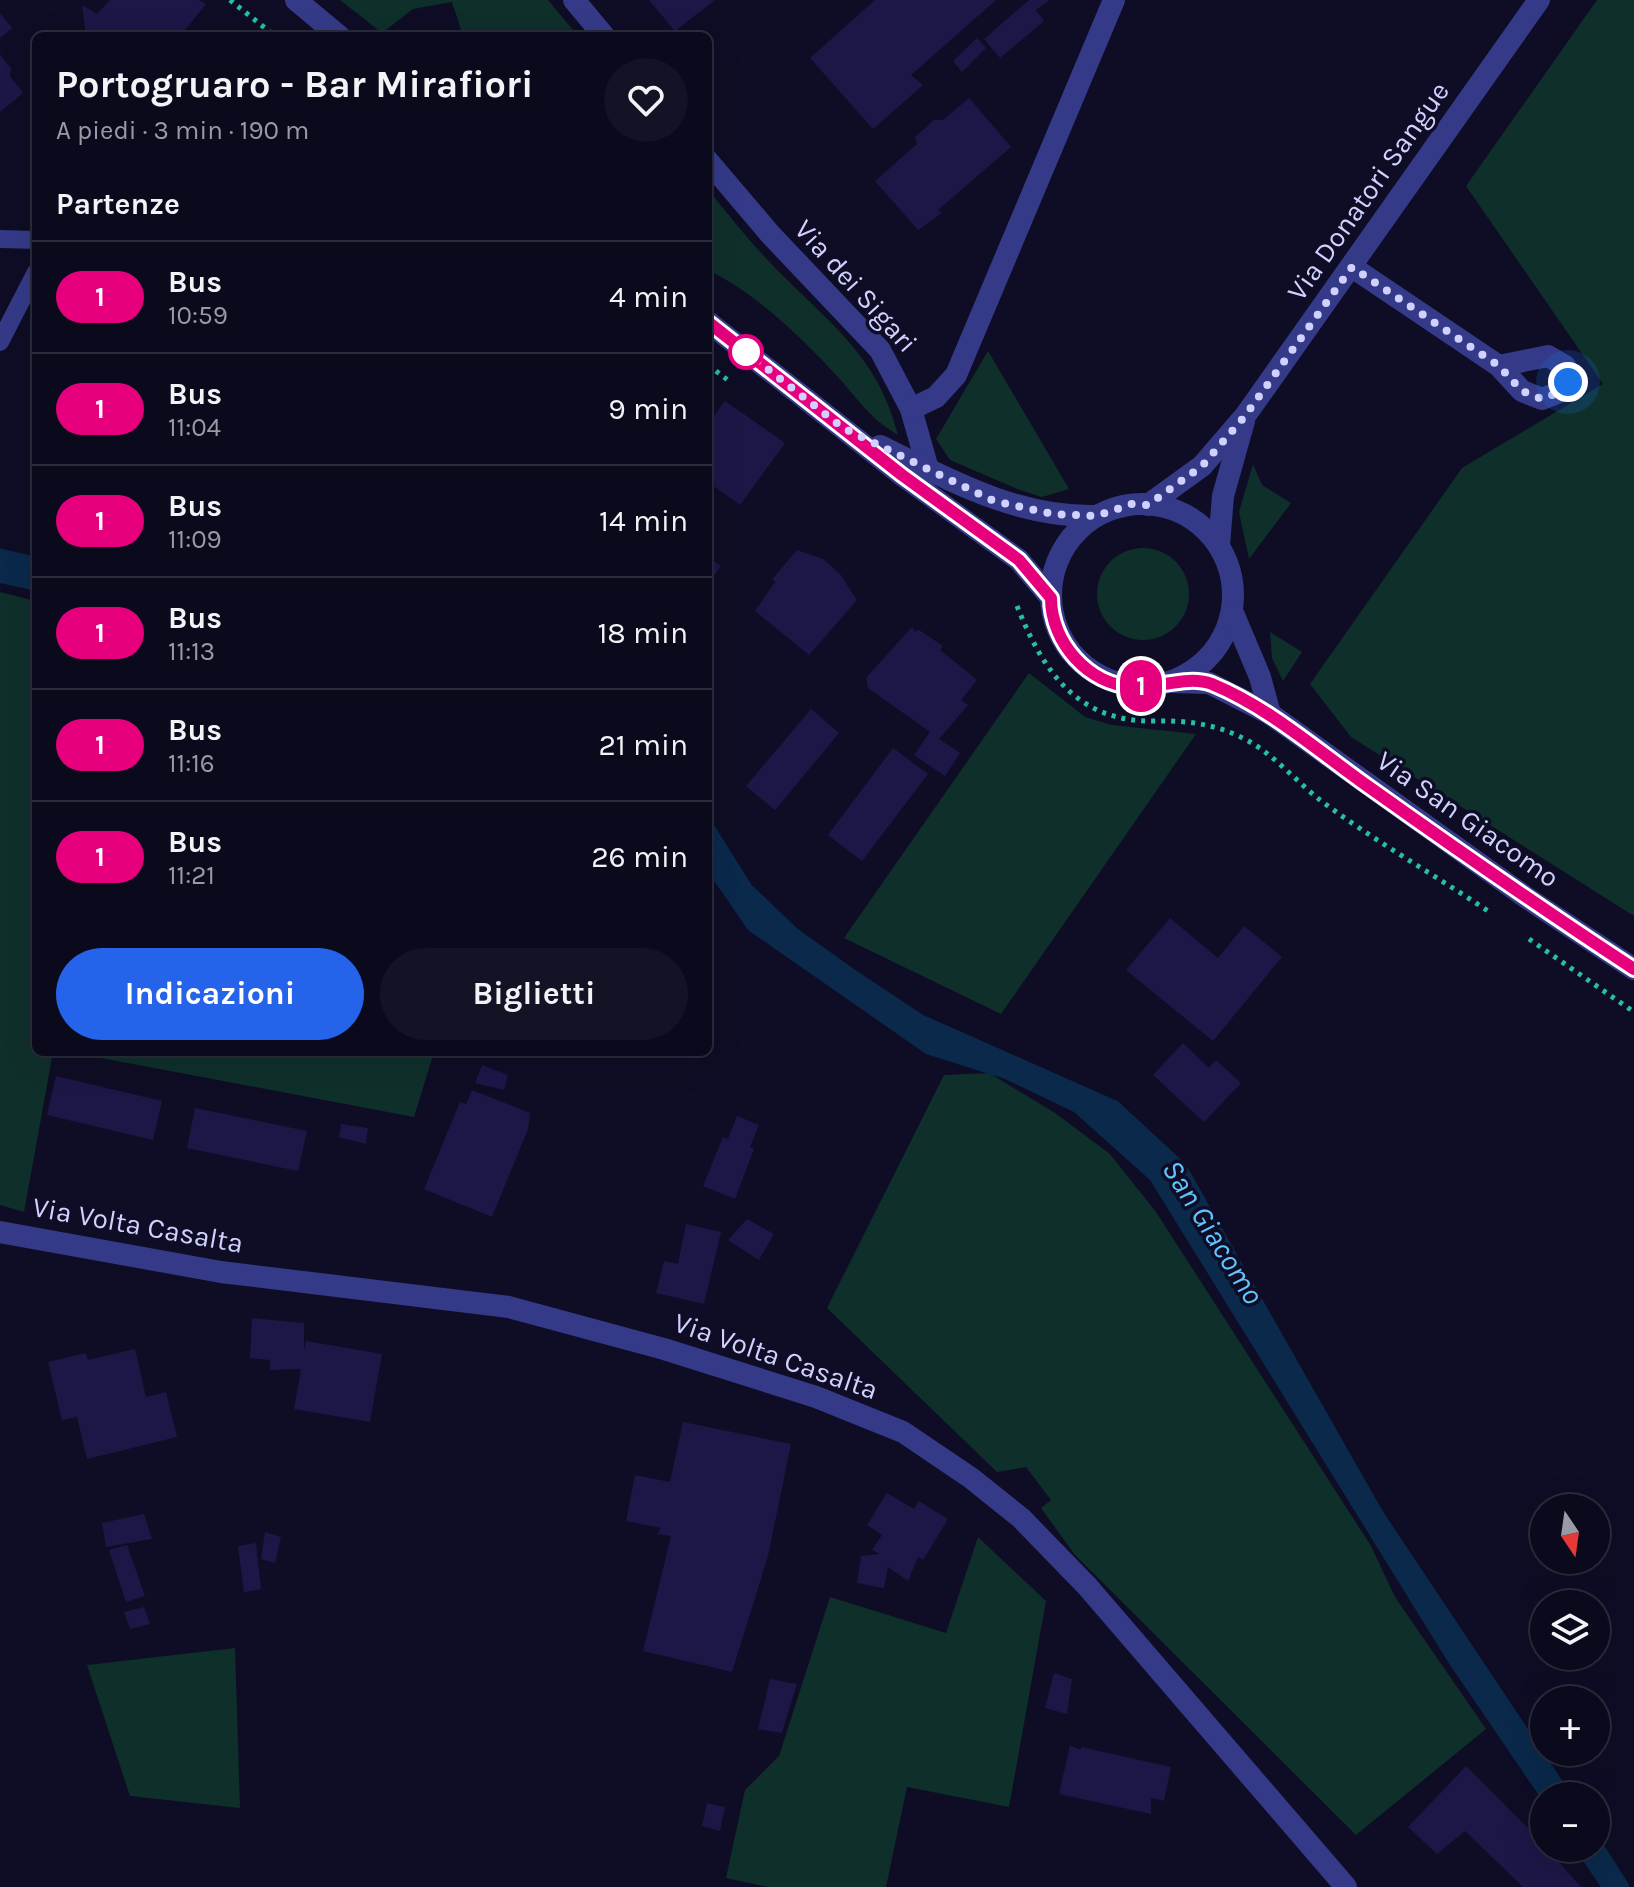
<!DOCTYPE html>
<html lang="it">
<head>
<meta charset="utf-8">
<style>
	body { margin:0; font-family:Karla,sans-serif; background:#131325; color:#f1f3f6; height:100vh; display:flex; flex-direction:column; font-size:30px; white-space:nowrap }
	* { box-sizing:border-box; margin:0 }
	p { font-size:26px; color:#999aa3 }
	.icon { flex:none; width:44px; height:44px; fill:none; stroke:currentColor; stroke-width:2; stroke-linecap:round; stroke-linejoin:round }
	.map { position:relative; flex:1; overflow:hidden }
	.panel { position:absolute; left:32px; top:32px; width:680px; height:1024px; display:flex; flex-direction:column; background:#0a0a1c; border-radius:12px; box-shadow:0 8px 32px #0002,0 0 0 2px #2a2b3b }
	.panel>* { flex:none }
	.badge { padding:0 16px; border-radius:26px; font-size:28px; line-height:52px }
	.needle { width:52px; rotate:167deg }
	.tools { position:absolute; left:1530px; top:1494px; display:grid; gap:16px }
	.tools a { display:grid; place-items:center; width:80px; height:80px; border-radius:50%; background:#0a0a1c; box-shadow:0 8px 32px #0002,0 0 0 2px #2a2b3b; font-size:40px }
	.you { position:absolute; width:40px; height:40px; margin:-20px; border:6px solid #fff; border-radius:50%; background:#1a73e8; box-shadow:0 0 0 12px #1a73e833 }
	.map>.badge { position:absolute; translate:-50% -50%; box-shadow:0 0 0 4px #fff }
	h2 { padding:0 24px; font-size:30px; line-height:72px }
	.round { display:grid; place-items:center; flex:none; width:84px; height:84px; border-radius:42px; background:#131325 }
	.summary { display:flex; align-items:center; justify-content:space-between; height:136px; padding:0 24px }
	h1 { font-size:38px; font-weight:700; line-height:60px }
	.action { display:flex; gap:16px; margin-top:auto; padding:16px 24px }
	.action a { flex:1; height:92px; border-radius:48px; background:#2563eb; color:#fff; font-size:32px; font-weight:700; line-height:92px; text-align:center }
	.action a+a { background:#131325; color:#f1f3f6 }
	ul { padding:0; list-style:none }
	li { display:flex; align-items:center; gap:24px; height:112px; padding:0 24px; border-top:2px solid #2a2b3b }
	li div { flex:1 }
	li b { display:block; font-size:30px }
	li em { font-style:normal }
	li .badge { min-width:88px; font-weight:700; text-align:center }
	.map>svg:first-child { display:block }
</style>
</head>
<body>
<div class="map">
<svg width="1634" height="1887" viewBox="0 0 1634 1887">
	<rect width="100%" height="100%" fill="#0e0d25"/>
	<g fill="#0f2f2b">
		<path d="M340,0H548L578,36H463L452,2L413,9L382,33Z"/>
		<path d="M1597,0H1634V916L1351,737L1310,684L1462,468L1603,384L1466,186Z"/>
		<path d="M708,190C727,212 744,235 764,256C820,317 877,350 898,435C868,417 860,401 837,376C800,336 757,294 708,270Z"/>
		<path d="M988,351L1069,489L1042,497L1020,490L950,460L936,439Z"/>
		<path d="M1253,464L1262,485L1291,503L1249,559L1239,512Z"/>
		<circle cx="1143" cy="594" r="46"/>
		<path d="M0,592L36,601V1052H53L24,1212L0,1205Z"/>
		<path d="M1270,632L1302,652L1283,681L1272,658Z"/>
		<path d="M1029,673L1085,717L1112,725L1196,734L1001,1014L844,938Z"/>
		<path d="M69,1052H434L414,1117Z"/>
		<path d="M989,1073L1055,1113L1110,1154L1156,1212L1371,1546L1395,1597L1486,1729L1356,1835L1075,1555L1041,1508L1051,1500L1026,1467L997,1472L827,1308L944,1075Z"/>
		<path d="M978,1537L1046,1601L1009,1807L907,1787L886,1887H768L726,1878L745,1790L779,1756L830,1597L946,1633Z"/>
		<path d="M235,1648L240,1808L130,1796L87,1665Z"/>
	</g>
	<g fill="#0a294b">
		<path d="M0,554L36,562V591L0,583Z"/>
		<path d="M708,826L747,888L794,933L850,973L921,1020L1115,1106L1181,1167L1378,1514L1566,1796H1544V1803L1448,1662L1150,1180L1074,1112L1005,1079L926,1054L748,930L708,872Z"/>
		<path d="M1596,1843L1624,1887H1601L1574,1848H1596Z"/>
	</g>
	<g fill="none" stroke-linecap="round" stroke-linejoin="round">
		<g stroke="#0a294b" stroke-width="11">
			<path d="M0,554L36,562"/>
			<path d="M708,826L747,888L794,933L850,973L921,1020L1115,1106L1181,1167L1378,1514L1566,1796"/>
			<path d="M1596,1843L1624,1887"/>
		</g>
	</g>
	<g fill="#1c1747">
		<path d="M110,0H199L206,4L185,30L188,33L186,36H86L82,5L97,14Z"/>
		<path d="M649,0H715L675,31Z"/>
		<path d="M875,0H996L911,75L923,85L873,129L810,58Z"/>
		<path d="M1029,0H1049L1036,10L1044,21L1000,58L984,39Z"/>
		<path d="M0,13L12,28L0,38Z"/>
		<path d="M977,38L986,48L962,72L953,61Z"/>
		<path d="M0,55L11,68L10,76L23,93L0,112Z"/>
		<path d="M969,98L1011,147L938,210L942,213L918,230L875,181L917,144L915,137L934,120H943Z"/>
		<path d="M725,401L785,443L740,505L708,482V424Z"/>
		<path d="M797,550L823,559L840,574L857,600L809,655L755,611L775,582L772,579Z"/>
		<path d="M708,557L721,566L708,584Z"/>
		<path d="M912,627L915,632L919,630L943,646L940,650L977,680L961,700L968,705L939,739L960,753L945,776L914,755L930,732L868,688L866,678Z"/>
		<path d="M811,709L839,733L775,810L746,786Z"/>
		<path d="M893,748L928,774L862,861L828,835Z"/>
		<path d="M1170,918L1218,958L1244,926L1282,957L1213,1041L1126,970Z"/>
		<path d="M1183,1043L1209,1068L1216,1060L1241,1083L1204,1122L1153,1075Z"/>
		<path d="M482,1065L508,1075L504,1090L475,1083Z"/>
		<path d="M56,1076L162,1101L153,1140L47,1115Z"/>
		<path d="M472,1090L530,1113L528,1129L492,1217L424,1189L460,1102L466,1104Z"/>
		<path d="M195,1108L307,1131L298,1171L187,1148Z"/>
		<path d="M737,1116L759,1125L750,1147L754,1149L735,1199L703,1186L723,1137L728,1139Z"/>
		<path d="M341,1124L368,1128L366,1144L339,1137Z"/>
		<path d="M747,1219L774,1234L759,1260L728,1240Z"/>
		<path d="M686,1224L721,1232L704,1304L656,1293L664,1261L678,1264Z"/>
		<path d="M252,1318L304,1323V1350L306,1341L382,1354L370,1422L294,1409L301,1369L270,1370V1360L250,1358Z"/>
		<path d="M135,1349L146,1397L166,1392L177,1437L87,1459L77,1417L62,1420L48,1362L86,1353L88,1360Z"/>
		<path d="M683,1422L791,1444L768,1556L732,1672L643,1651L671,1536L657,1534L661,1528L626,1521L635,1475L670,1482Z"/>
		<path d="M887,1493L914,1509L919,1501L948,1519L923,1560L918,1557L908,1581L888,1567L884,1588L857,1583L861,1556L880,1554L872,1550L882,1535L867,1525Z"/>
		<path d="M144,1514L152,1539L106,1547L102,1523Z"/>
		<path d="M265,1532L281,1537L275,1563L261,1559Z"/>
		<path d="M256,1543L261,1589L244,1592L238,1546Z"/>
		<path d="M127,1545L145,1596L126,1602L109,1550Z"/>
		<path d="M144,1607L150,1624L130,1629L124,1612Z"/>
		<path d="M1054,1673L1072,1679L1067,1714L1045,1708Z"/>
		<path d="M770,1679L797,1684L782,1733L758,1729Z"/>
		<path d="M1070,1745L1081,1750V1747L1171,1767L1164,1801L1151,1798V1814L1059,1794Z"/>
		<path d="M1466,1766L1536,1836L1581,1887H1523L1465,1831L1437,1854L1408,1827Z"/>
		<path d="M707,1803L725,1807L720,1831L702,1826Z"/>
	</g>
	<g fill="none" stroke-linecap="round" stroke-linejoin="round">
		<g stroke="#26bea5" stroke-width="5" stroke-dasharray="4 6" stroke-linecap="butt">
			<path d="M230,0L275,36"/>
			<path d="M708,365L729,381"/>
			<path d="M1017,606C1043,671 1077,723 1156,721C1188,720 1221,725 1250,742C1275,756 1297,782 1320,800C1373,840 1433,874 1488,911"/>
			<path d="M1529,939L1634,1012"/>
		</g>
		<g stroke="#343a87" stroke-width="18">
			<path d="M0,239L36,240"/>
			<path d="M0,342L36,272"/>
		</g>
		<g stroke="#343a87" stroke-width="22">
			<path d="M574,0L604,36"/>
			<path d="M708,161L770,234L880,350L911,409L928,469"/>
			<path d="M1352,267L1499,366L1522,391L1542,399L1557,393L1568,382L1565,366L1548,356L1499,366"/>
			<path d="M911,409L936,397L956,375L1114,0"/>
			<path d="M1148,505L1202,466L1245,416L1539,0"/>
			<path d="M1219,545L1223,496L1244,421"/>
			<path d="M0,1232L221,1272L509,1307L664,1349L816,1397L903,1432L971,1478L1021,1518L1087,1586L1346,1887"/>
		</g>
		<g stroke="#343a87" stroke-width="22">
			<path d="M296,0L339,36"/>
			<path d="M708,322L902,475L1019,560L1051,598"/>
			<path d="M880,446C950,480 1017,518 1096,516"/>
			<circle cx="1142" cy="595" r="91"/>
			<path d="M1233,613L1260,677L1270,714"/>
			<path d="M1171,682L1209,683L1270,714L1527,898L1634,969"/>
		</g>
	</g>
	<g fill="none" stroke-linecap="round" stroke-linejoin="round">
		<g stroke="#fff" stroke-width="18">
			<path id="line" d="M708,322L902,475L1019,560L1051,598C1051,642 1088,685 1134,687C1159,688 1188,675 1212,684C1270,708 1318,751 1369,787C1456,849 1544,910 1634,969"/>
		</g>
		<use href="#line" stroke="#e6007e" stroke-width="12"/>
		<path stroke="#d1d1ff" stroke-width="8" stroke-dasharray="0 14.4" d="M746,352L843,428L994,501L1053,514L1096,516L1132,504L1148,505L1202,466L1245,416L1352,267L1499,366L1522,391L1542,399L1557,393L1568,382"/>
	</g>
	<circle fill="#fff" stroke="#e6007e" stroke-width="4" cx="746" cy="352" r="16"/>
	<g text-anchor="middle" dominant-baseline="central" stroke-width="7" stroke-linejoin="round" paint-order="stroke">
		<g font-size="28" fill="#d1d1ff" stroke="#0e0d25">
			<text transform="translate(1368 191) rotate(-55)">Via Donatori Sangue</text>
			<text transform="translate(856 286) rotate(48)">Via dei Sigari</text>
			<text transform="translate(1468 819) rotate(35)">Via San Giacomo</text>
			<text transform="translate(138 1225) rotate(10)">Via Volta Casalta</text>
			<text transform="translate(776 1356) rotate(19)">Via Volta Casalta</text>
		</g>
		<g font-size="30" font-style="italic" fill="#5fc5ff" stroke="#0e0d25">
			<text transform="translate(1213 1232) rotate(58)">San Giacomo</text>
		</g>
	</g>
</svg>
<div class="tools">
<a><svg class="needle" viewBox="-14 -14 28 28"><path d="M0-13l5 13h-10z" fill="#e53935"/><path d="M0 13l5-13h-10z" fill="#999aa3"/></svg></a>
<a><svg class="icon" aria-label="layers" viewBox="0 0 24 24"><path d="M12 4l9 5-9 5-9-5zM3 14l9 5 9-5"/></svg></a>
<a>+</a>
<a>−</a>
</div>
<div class="you" style="left:1568px;top:382px"></div>
<b class="badge" style="left:1141px;top:686px;background:#e6007e;color:#fff">1</b>
<section class="panel">
<div class="summary"><div><h1>Portogruaro - Bar Mirafiori</h1><p>A piedi · 3 min · 190 m</p></div><a class="round"><svg class="icon" aria-label="heart" viewBox="0 0 24 24"><path d="M12 20l-8-8c-3-5 5-10 8-4 3-6 11-1 8 4z"/></svg></a></div>
<h2>Partenze</h2>
<ul>
<li><span class="badge" style="background:#e6007e;color:#fff">1</span><div><b>Bus</b><p>10:59</p></div><em>4 min</em></li>
<li><span class="badge" style="background:#e6007e;color:#fff">1</span><div><b>Bus</b><p>11:04</p></div><em>9 min</em></li>
<li><span class="badge" style="background:#e6007e;color:#fff">1</span><div><b>Bus</b><p>11:09</p></div><em>14 min</em></li>
<li><span class="badge" style="background:#e6007e;color:#fff">1</span><div><b>Bus</b><p>11:13</p></div><em>18 min</em></li>
<li><span class="badge" style="background:#e6007e;color:#fff">1</span><div><b>Bus</b><p>11:16</p></div><em>21 min</em></li>
<li><span class="badge" style="background:#e6007e;color:#fff">1</span><div><b>Bus</b><p>11:21</p></div><em>26 min</em></li>
</ul>
<div class="action"><a>Indicazioni</a><a>Biglietti</a></div>
</section>
</div>
</body>
</html>
